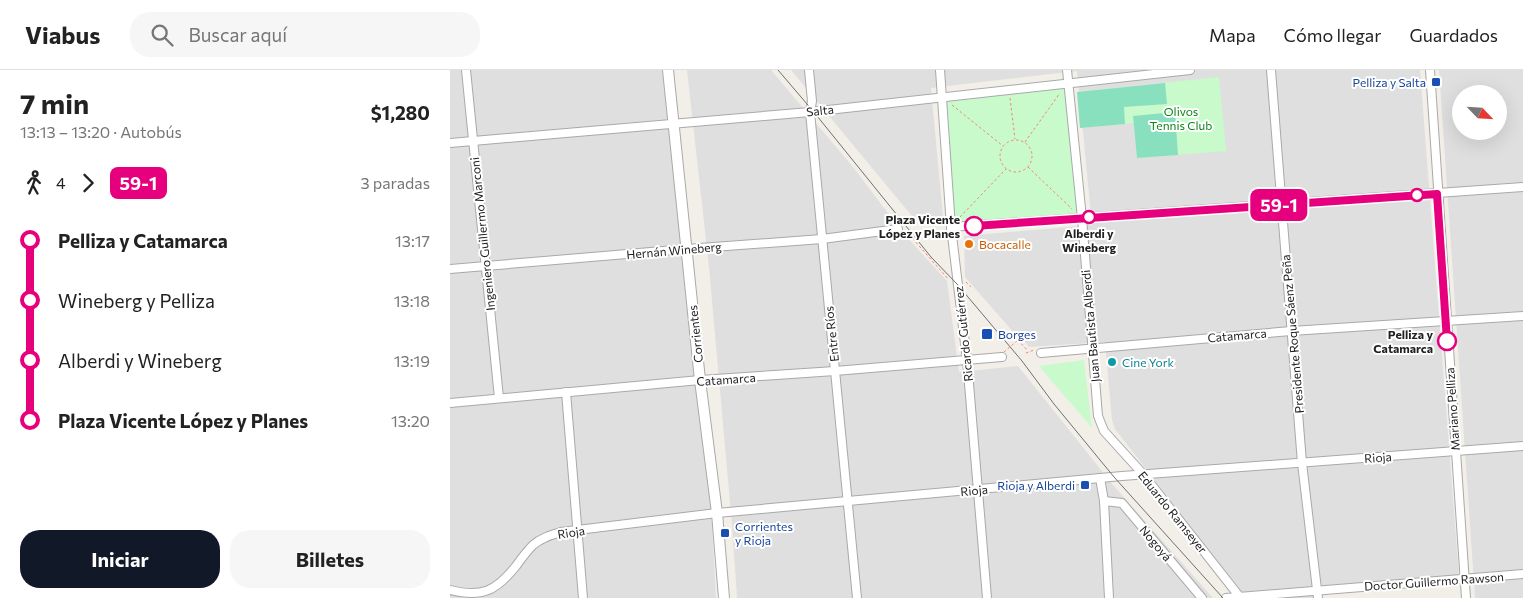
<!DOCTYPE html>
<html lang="es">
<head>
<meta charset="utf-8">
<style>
	body { margin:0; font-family:Commissioner,sans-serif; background:#f6f6f6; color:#222; height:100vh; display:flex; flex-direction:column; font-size:19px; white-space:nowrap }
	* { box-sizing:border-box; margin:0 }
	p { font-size:16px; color:#767676 }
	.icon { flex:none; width:28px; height:28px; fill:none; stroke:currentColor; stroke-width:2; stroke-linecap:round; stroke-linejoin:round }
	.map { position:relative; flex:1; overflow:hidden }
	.drawer { display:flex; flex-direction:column; background:#fff; width:450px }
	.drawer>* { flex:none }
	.badge { padding:0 10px; border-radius:8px; font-size:18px; line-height:32px }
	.needle { width:32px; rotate:115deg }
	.buttons { position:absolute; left:1002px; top:15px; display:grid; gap:10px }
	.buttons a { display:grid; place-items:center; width:55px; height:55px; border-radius:50%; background:#fff; box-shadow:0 5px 20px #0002; font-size:25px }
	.map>.badge { position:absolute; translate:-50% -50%; box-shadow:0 0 0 2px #fff }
	.legs { display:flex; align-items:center; gap:8px; height:55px; padding:0 20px; font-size:16px }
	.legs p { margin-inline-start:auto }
	.head { display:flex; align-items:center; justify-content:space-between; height:85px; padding:0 20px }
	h1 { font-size:28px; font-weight:700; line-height:38px }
	.cta { display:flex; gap:10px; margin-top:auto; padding:10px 20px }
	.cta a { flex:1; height:58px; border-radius:20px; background:#111827; color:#fff; font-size:20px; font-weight:700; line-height:58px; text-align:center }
	.cta a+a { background:#f6f6f6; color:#222 }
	ul { padding:0 20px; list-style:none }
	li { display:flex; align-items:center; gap:18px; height:60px; font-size:19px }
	li i { display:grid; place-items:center; width:8px; height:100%; margin:0 6px; background:currentColor }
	li i::after { content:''; width:12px; height:12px; margin:-6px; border:4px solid; border-radius:50%; background:#fff }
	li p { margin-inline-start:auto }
	li:first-child i { background:linear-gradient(#0000 50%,currentColor 0) }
	li:last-child i { background:linear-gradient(currentColor 50%,#0000 0) }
	header { display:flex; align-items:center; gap:30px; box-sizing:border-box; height:70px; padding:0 25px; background:#fff; border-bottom:1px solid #e0e0e0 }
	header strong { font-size:24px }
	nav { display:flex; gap:28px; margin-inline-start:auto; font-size:18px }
	.search { width:350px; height:45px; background:#f6f6f6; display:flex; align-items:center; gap:12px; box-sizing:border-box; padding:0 18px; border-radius:20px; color:#767676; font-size:19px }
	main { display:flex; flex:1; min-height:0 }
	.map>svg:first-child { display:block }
</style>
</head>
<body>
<header>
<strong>Viabus</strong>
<div class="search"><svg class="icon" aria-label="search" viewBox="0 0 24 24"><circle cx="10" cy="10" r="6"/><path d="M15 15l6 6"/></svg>Buscar aquí</div>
<nav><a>Mapa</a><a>Cómo llegar</a><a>Guardados</a></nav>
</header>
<main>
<section class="drawer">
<div class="head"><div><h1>7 min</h1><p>13:13 – 13:20 · Autobús</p></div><b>$1,280</b></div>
<div class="legs"><svg class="icon" aria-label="walk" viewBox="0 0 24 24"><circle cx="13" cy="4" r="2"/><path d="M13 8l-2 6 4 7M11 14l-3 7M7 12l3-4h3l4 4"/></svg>4<svg class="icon" aria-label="forward" viewBox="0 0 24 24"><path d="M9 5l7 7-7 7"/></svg><b class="badge" style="background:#e6007e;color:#fff">59-1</b><p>3 paradas</p></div>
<ul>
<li><i style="color:#e6007e"></i><b>Pelliza y Catamarca</b><p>13:17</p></li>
<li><i style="color:#e6007e"></i><span>Wineberg y Pelliza</span><p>13:18</p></li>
<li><i style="color:#e6007e"></i><span>Alberdi y Wineberg</span><p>13:19</p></li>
<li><i style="color:#e6007e"></i><b>Plaza Vicente López y Planes</b><p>13:20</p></li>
</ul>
<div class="cta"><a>Iniciar</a><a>Billetes</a></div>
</section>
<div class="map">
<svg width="1073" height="528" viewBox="0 0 1073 528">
	<rect width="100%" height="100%" fill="#f2efe9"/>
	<g fill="#e0dfdf" fill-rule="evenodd">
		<path d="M0,0H214L261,437L266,528H0Z"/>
		<path d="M237,0H321L403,97L453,163L497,211L509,302L568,296L663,415L763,528H287L282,455L259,197Z"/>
		<path d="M341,0H970L1009,506L865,516V528H796L665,359L662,350L655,272L579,277L568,263L565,264L515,207L514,166L642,155L627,1L481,18L493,147L466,151Z"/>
		<path d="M989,0H1073V528H1025ZM1011,24H1049V61H1011Z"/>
	</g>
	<g fill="#c8facc">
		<path d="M769,7L776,81L687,88L684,53L630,58L627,22Z"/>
		<path d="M618,12L632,148L501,157L492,27Z"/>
		<path d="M634,290L642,358L589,296Z"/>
	</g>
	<g fill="#88e0be">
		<path d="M715,13L717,34L674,37L675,54L630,58L627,22Z"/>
		<path d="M725,42L728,85L687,88L683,46Z"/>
	</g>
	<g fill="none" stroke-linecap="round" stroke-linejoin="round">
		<g stroke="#a9a9a9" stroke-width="10">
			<g id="minor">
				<path d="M16,0L49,328"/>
				<path d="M359,0L362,31L360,42L407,528"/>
				<path d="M490,0L501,157L517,290L537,528"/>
				<path d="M617,0L632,148L648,346L654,361L693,404L789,526"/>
				<path d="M821,0L852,393L868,528"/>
				<path d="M980,0L1016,528"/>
				<path d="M0,73L360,42L740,0"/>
				<path d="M501,157L1073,117"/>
				<path d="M0,199L236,179L372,169L448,159"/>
				<path d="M591,283L841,261L1073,246"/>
				<path d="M116,322L133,528"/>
				<path d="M0,333L250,310L385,301L552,287"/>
				<path d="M650,408L654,431L659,528"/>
				<path d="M654,431L672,433L752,528"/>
				<path d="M0,520C32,528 46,521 66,496C71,489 77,481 83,475C91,468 101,465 111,462L267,443L672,406L1073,376"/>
				<path d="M776,528L1073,504"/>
			</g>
		</g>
		<g stroke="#a9a9a9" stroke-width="12">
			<path id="tertiary" d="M218,0L250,310L267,443L274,528"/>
		</g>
		<g stroke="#fa8072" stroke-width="1" stroke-dasharray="2.5 2.5" stroke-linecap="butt">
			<path d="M560,28L565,69"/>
			<path d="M502,35L553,76"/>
			<circle cx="566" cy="86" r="16"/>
			<path d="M575,72L610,23"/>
			<path d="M578,97L622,139"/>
			<path d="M510,147L556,99"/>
			<path d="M456,161L499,210"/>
			<path d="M516,212L521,217"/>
			<path d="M568,270L578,281"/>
			<path d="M576,283L584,280"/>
		</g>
		<use href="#minor" stroke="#fff" stroke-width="8"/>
		<use href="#tertiary" stroke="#fff" stroke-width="10"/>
		<path stroke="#707070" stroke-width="1" d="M328,0L363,41L481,187L507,214L572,291L604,334L664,407L773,528"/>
		<path stroke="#fa8072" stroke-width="1" stroke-dasharray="2.5 2.5" stroke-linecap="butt" d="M554,282L568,270"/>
	</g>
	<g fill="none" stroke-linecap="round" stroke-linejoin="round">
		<g stroke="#fff" stroke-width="11">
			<path id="line-1" d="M524,156L987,124L997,271"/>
		</g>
		<use href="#line-1" stroke="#e6007e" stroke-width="8"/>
	</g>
	<g fill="#1a4fb4" stroke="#fff" stroke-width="2">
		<rect x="981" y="7" width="10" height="10" rx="2.5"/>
		<rect x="531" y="258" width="12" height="12" rx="2.5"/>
		<rect x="630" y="410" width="10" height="10" rx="2.5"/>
		<rect x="270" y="458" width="10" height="10" rx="2.5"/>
	</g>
	<g fill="#fff" stroke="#e6007e" stroke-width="2.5">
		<circle cx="967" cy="125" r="6"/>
		<circle cx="639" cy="147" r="6"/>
		<circle cx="524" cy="156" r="9"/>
		<circle cx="997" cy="271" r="9"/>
	</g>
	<circle fill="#e8710a" stroke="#fff" stroke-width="2" cx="519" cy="174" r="5"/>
	<circle fill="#0f9aa8" stroke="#fff" stroke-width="2" cx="662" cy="292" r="5"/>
	<g text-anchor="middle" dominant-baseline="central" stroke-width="4" stroke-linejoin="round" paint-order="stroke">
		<g font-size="12" fill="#164399" stroke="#fff" text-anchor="end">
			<text x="976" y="12">Pelliza y Salta</text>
			<text x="548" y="264" text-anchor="start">Borges</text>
			<text x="625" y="415">Rioja y Alberdi</text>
			<text x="285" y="456" text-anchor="start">Corrientes<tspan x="285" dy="14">y Rioja</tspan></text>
		</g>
		<g font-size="12" fill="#222" stroke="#fff">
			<text transform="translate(370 40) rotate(-6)">Salta</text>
			<text transform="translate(32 164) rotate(-96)">Ingeniero Guillermo Marconi</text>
			<text transform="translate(224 180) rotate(-5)">Hernán Wineberg</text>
			<text transform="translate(640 256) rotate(-95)">Juan Bautista Alberdi</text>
			<text transform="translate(245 264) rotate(-96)">Corrientes</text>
			<text transform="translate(381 264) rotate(-96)">Entre Ríos</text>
			<text transform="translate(513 264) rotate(-96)">Ricardo Gutiérrez</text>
			<text transform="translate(842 264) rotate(-95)">Presidente Roque Sáenz Peña</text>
			<text transform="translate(787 265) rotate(-5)">Catamarca</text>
			<text transform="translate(276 309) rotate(-4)">Catamarca</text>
			<text transform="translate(1002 339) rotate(-94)">Mariano Pelliza</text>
			<text transform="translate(928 387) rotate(-4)">Rioja</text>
			<text transform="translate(524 420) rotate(-5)">Rioja</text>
			<text transform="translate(723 442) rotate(51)">Eduardo Ramseyer</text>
			<text transform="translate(121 462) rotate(-9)">Rioja</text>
			<text transform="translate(706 473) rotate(50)">Nogoyá</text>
			<text transform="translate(984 511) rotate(-4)">Doctor Guillermo Rawson</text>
		</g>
		<g font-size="12" fill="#0c8416" stroke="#fff">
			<text x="731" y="41">Olivos<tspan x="731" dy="14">Tennis Club</tspan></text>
		</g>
		<g font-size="12" font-weight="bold" fill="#222" stroke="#fff" text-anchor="end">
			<text x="510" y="149">Plaza Vicente<tspan x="510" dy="14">López y Planes</tspan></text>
			<text x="639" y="163" text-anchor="middle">Alberdi y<tspan x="639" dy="14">Wineberg</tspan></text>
			<text x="983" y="264">Pelliza y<tspan x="983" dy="14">Catamarca</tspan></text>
		</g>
		<g font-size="12" fill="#c56008" stroke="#fff" text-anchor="start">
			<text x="529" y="174">Bocacalle</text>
		</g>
		<g font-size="12" fill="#0d838f" stroke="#fff" text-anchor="start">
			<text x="672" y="292">Cine York</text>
		</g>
	</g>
</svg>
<div class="buttons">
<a><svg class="needle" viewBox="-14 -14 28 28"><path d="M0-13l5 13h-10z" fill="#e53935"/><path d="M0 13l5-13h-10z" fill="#767676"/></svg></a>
</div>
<b class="badge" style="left:829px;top:135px;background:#e6007e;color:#fff">59-1</b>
</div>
</main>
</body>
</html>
